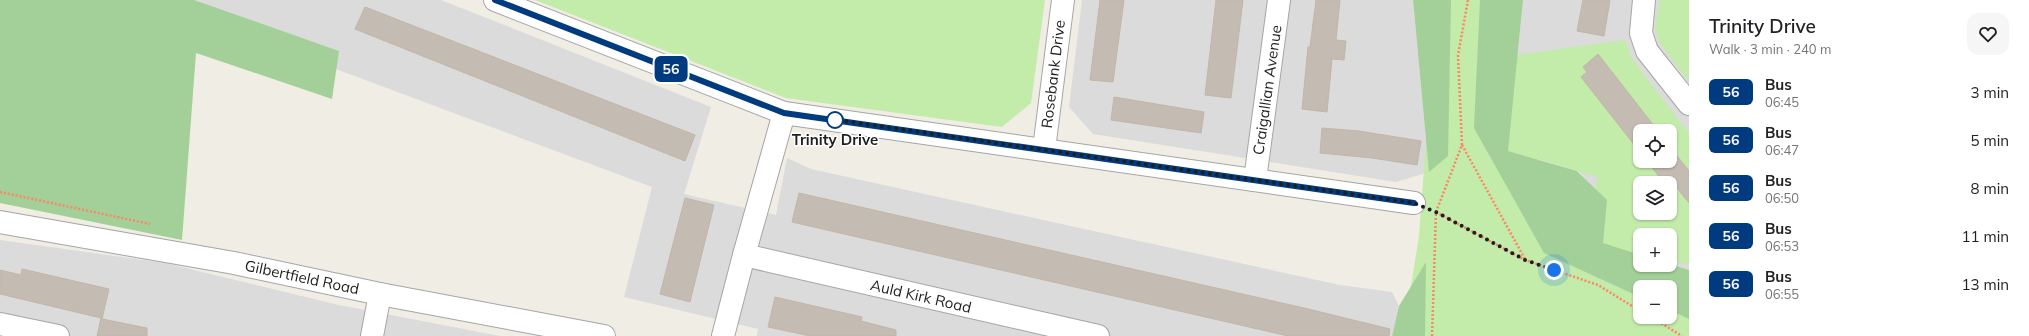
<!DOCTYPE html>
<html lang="en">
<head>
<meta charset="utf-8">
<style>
	body { margin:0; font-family:Mulish,sans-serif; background:#f6f6f6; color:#202124; height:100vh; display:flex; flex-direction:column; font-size:15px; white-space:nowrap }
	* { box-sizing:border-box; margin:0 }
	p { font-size:13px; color:#757577 }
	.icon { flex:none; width:22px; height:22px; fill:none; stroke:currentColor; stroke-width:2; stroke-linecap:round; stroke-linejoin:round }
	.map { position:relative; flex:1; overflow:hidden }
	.sheet { display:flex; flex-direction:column; background:#fff; width:340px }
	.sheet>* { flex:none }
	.badge { padding:0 8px; border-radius:6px; font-size:14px; line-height:26px }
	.controls { position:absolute; left:1633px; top:124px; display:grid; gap:8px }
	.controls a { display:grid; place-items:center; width:44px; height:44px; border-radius:8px; background:#fff; box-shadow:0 1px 3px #0004; font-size:20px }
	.you { position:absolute; width:20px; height:20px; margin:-10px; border:3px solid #fff; border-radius:50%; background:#1a73e8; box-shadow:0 0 0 6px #1a73e833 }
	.map>.badge { position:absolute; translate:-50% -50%; box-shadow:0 0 0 2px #fff }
	.round { display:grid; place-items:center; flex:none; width:42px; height:42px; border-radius:12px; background:#f6f6f6 }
	.summary { display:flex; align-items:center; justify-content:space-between; height:68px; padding:0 20px }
	h1 { font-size:19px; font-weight:600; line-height:30px }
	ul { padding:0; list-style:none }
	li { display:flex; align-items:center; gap:12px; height:48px; padding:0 20px }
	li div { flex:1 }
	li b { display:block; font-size:15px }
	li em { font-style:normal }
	li .badge { min-width:44px; font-weight:700; text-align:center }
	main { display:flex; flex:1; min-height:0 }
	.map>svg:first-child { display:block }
</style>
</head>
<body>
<main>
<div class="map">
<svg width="1689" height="336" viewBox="0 0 1689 336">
	<rect width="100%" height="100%" fill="#f0ede4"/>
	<g fill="#dcdbdb" fill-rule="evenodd">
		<path d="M151,0H441L711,107L684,194L776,215L787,158L811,169L1340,285L1392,292L1399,306L1392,336H757L758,329L624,297L652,187Z"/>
		<path d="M1082,0H1413L1429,172L1396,182L1093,134L1069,107Z"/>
		<path d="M1523,0H1689V270L1670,264V235H1640L1578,171L1508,151ZM1640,131H1670V161H1640ZM1640,183H1670V213H1640Z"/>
		<path d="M0,240L165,263L339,305L500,336H0Z"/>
	</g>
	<g fill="#c3eba9" fill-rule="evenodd">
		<path d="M535,0H1045L1031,103L1002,127L786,98Z"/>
		<path d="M1424,0H1523L1517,55L1625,40L1631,56L1641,71L1689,133V264L1670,262V235H1640V265L1670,264L1689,270V336H1403L1419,236L1432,60ZM1640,131H1670V161H1640ZM1538,159L1597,177L1591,228ZM1640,183H1670V213H1640ZM1640,287H1670V317H1640Z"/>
		<path d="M1660,0H1689V82L1659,42L1655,28Z"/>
	</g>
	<g fill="#a3d098">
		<path d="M0,0H194L339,51L332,99L196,53L182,240L0,203Z"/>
		<path d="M1413,0H1451L1448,156L1429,172Z"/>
		<path d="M1480,0H1523L1508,151L1577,171L1607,200L1603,243L1640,255V265L1670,264L1689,270V319L1670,310V287H1640V297L1544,253L1474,128Z"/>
		<path d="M1426,262L1425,336H1392L1399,306Z"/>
	</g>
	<g fill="#c4bcb3" stroke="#c2b5a6">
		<path d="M1100,0H1124L1113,82L1090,80Z"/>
		<path d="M1216,0H1243L1231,98L1205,95Z"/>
		<path d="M1316,0H1340L1336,40L1346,41L1344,60L1332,59L1327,112L1302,109L1308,47H1310Z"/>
		<path d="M1583,0H1610L1604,36L1577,31Z"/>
		<path d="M365,7L695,135L685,161L355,29Z"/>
		<path d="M1598,54L1658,131H1640V152L1581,77L1587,72L1583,67Z"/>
		<path d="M1114,97L1204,112L1201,133L1111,120Z"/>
		<path d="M1322,128L1359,131L1421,141L1417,165L1372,158L1320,153Z"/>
		<path d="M1670,147L1689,171V203L1677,188L1671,193L1670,183H1664L1647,161H1670Z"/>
		<path d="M799,193L1304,308L1390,329L1389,336H1288L792,222Z"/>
		<path d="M685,198L714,205L690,302L660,294Z"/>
		<path d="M22,269L109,289L102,319L147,328V336H97L101,318L0,294V270L21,275Z"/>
		<path d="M775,297L862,317L861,321L896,330V336H810L768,327Z"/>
	</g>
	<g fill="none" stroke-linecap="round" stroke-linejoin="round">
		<g stroke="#a5a5a5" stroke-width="24">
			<g id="minor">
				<path d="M495,0L784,113L1414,203"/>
				<path d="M1644,0L1641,33L1647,51L1689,104"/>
				<path d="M1044,149L1063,0"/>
				<path d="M1255,180L1279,0"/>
				<path d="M0,222L234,263L380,294L604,336"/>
				<path d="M744,255L1098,336"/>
				<path d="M0,324L58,336"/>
				<path d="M372,336L380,294"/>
				<path d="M723,336L744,255L784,113"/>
			</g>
		</g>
		<g stroke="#fd8568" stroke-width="2.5" stroke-dasharray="2 2" stroke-linecap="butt">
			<path d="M1462,145L1525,259"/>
			<path d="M0,192L150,224"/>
			<path d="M1436,212L1525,260L1598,285L1640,311"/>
			<path d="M1651,317L1682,336"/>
			<path d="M1432,336L1436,212L1462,145L1458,55L1468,0"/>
		</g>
		<use href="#minor" stroke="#fff" stroke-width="22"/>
	</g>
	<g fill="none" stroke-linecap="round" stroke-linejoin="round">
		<g stroke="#fff" stroke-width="9">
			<path id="line" d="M495,0L784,113L1414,203"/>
		</g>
		<use href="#line" stroke="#003b80" stroke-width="6"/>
		<path stroke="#1e1e1e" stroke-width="4" stroke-dasharray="0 7.2" d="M835,120L830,119L1414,203L1436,212L1525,260L1554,270"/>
	</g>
	<circle fill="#fff" stroke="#003b80" stroke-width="2" cx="835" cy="120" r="8"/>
	<g text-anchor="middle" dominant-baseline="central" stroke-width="3" stroke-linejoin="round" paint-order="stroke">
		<g font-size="15" fill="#1e1e1e" stroke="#fff">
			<text transform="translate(1053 74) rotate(-83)">Rosebank Drive</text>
			<text transform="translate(1267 90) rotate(-82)">Craigallian Avenue</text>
			<text transform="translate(302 277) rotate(12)">Gilbertfield Road</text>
			<text transform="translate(921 296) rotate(13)">Auld Kirk Road</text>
		</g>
		<g font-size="15" font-weight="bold" fill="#1e1e1e" stroke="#fff">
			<text x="835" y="139">Trinity Drive</text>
		</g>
	</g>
</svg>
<div class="controls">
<a><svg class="icon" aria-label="locate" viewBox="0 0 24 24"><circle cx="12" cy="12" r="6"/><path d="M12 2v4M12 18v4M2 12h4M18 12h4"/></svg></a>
<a><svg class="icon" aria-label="layers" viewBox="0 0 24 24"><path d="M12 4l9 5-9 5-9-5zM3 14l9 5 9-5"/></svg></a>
<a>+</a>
<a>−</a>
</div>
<div class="you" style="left:1554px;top:270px"></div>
<b class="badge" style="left:671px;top:69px;background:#003b80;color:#fff">56</b>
</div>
<section class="sheet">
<div class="summary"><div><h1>Trinity Drive</h1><p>Walk · 3 min · 240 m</p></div><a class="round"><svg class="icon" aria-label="heart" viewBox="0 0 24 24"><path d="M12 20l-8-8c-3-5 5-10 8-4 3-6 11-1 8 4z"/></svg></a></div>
<ul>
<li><span class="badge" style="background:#003b80;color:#fff">56</span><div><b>Bus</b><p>06:45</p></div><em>3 min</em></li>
<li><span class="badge" style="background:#003b80;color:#fff">56</span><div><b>Bus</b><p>06:47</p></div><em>5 min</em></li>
<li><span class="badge" style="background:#003b80;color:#fff">56</span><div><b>Bus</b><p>06:50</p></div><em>8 min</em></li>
<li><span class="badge" style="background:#003b80;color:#fff">56</span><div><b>Bus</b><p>06:53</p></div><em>11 min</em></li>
<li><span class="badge" style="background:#003b80;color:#fff">56</span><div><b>Bus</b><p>06:55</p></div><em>13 min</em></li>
</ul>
</section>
</main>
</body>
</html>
